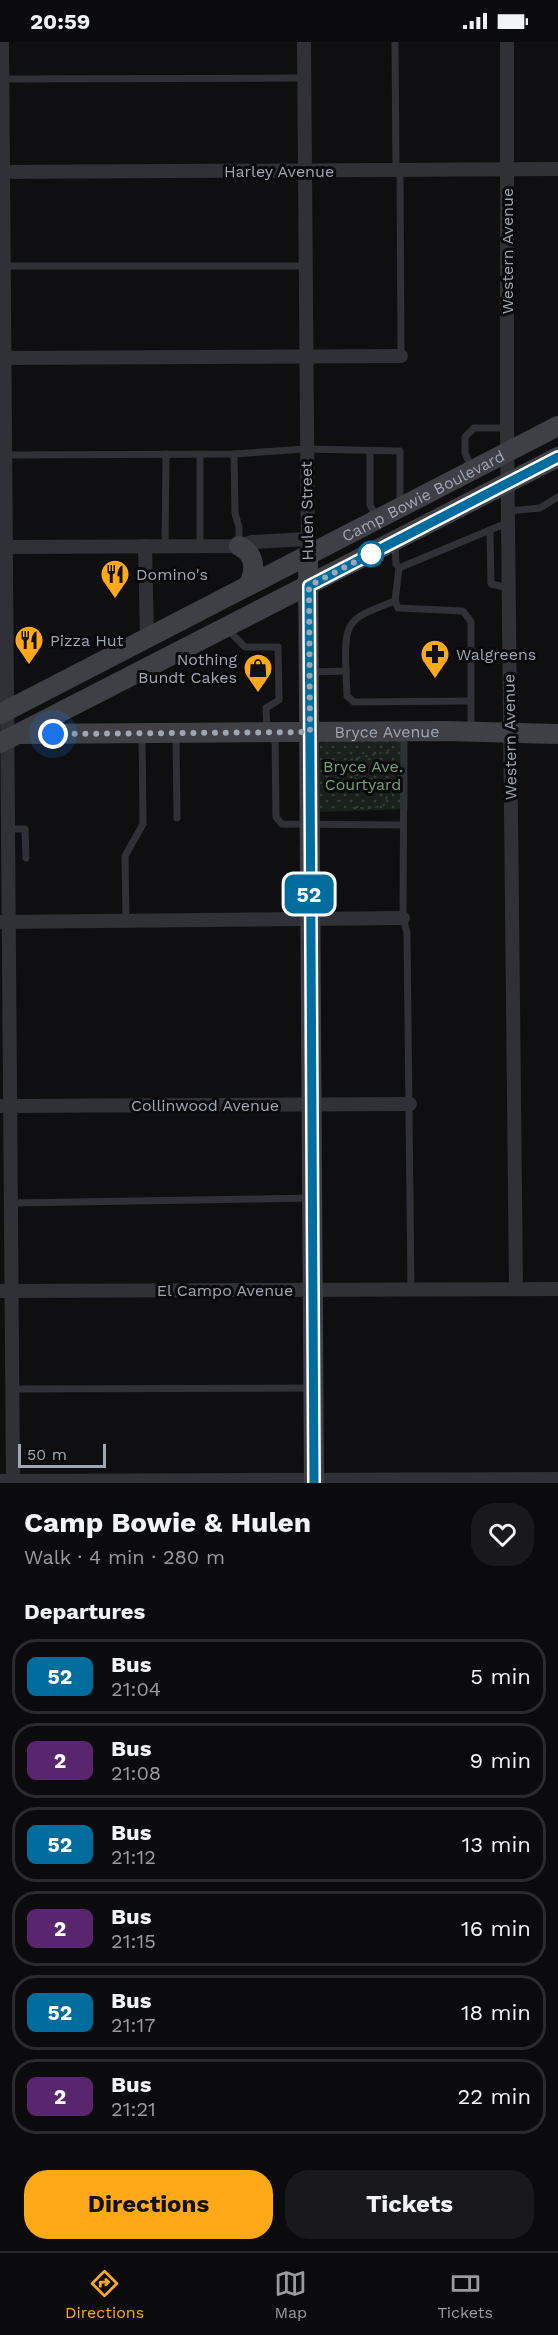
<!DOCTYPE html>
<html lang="en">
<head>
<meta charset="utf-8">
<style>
	body { margin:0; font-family:"Work Sans",sans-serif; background:#19191b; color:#f1f3f6; height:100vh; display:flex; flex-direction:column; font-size:22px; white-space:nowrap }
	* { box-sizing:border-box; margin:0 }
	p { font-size:20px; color:#9a9b9d }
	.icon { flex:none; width:33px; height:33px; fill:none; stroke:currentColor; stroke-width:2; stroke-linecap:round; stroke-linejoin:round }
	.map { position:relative; height:1441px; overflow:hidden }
	.details { display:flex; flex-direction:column; background:#0b0b0d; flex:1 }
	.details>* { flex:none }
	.badge { padding:0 12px; border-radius:9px; font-size:21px; line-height:39px }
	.scale { position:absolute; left:18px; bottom:15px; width:88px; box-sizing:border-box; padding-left:6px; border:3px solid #9fa6b3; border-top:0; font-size:16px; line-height:21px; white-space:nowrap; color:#9fa6b3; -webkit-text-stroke:4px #0a0a0c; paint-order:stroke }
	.you { position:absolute; width:30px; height:30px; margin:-15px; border:4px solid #fff; border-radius:50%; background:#1a73e8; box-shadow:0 0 0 9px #1a73e833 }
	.map>.badge { position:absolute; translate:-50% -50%; box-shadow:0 0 0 3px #fff }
	h2 { padding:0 24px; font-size:22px; line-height:54px }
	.round { display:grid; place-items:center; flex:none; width:63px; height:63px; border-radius:24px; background:#19191b }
	.headline { display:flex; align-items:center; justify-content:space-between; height:102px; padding:0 24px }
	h1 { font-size:28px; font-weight:700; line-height:45px }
	.action { display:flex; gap:12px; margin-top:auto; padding:12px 24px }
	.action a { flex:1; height:69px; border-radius:24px; background:#ffa919; color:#111; font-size:24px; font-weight:700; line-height:69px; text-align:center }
	.action a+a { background:#19191b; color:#f1f3f6 }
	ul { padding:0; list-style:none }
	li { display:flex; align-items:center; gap:18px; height:75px; margin:0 12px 9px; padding:0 12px; border:3px solid #2b2b2e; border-radius:24px }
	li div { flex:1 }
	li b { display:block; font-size:22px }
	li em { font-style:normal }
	li .badge { min-width:66px; font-weight:700; text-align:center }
	.status { display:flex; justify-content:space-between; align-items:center; height:42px; padding:0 30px; background:#0b0b0d; direction:ltr }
	.status svg { height:16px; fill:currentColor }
	.dock { display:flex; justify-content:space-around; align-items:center; height:84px; border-top:2px solid #2b2b2e; background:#0b0b0d; font-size:16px; color:#9a9b9d }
	.dock a { display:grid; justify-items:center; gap:3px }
	.dock .selected { color:#ffa919 }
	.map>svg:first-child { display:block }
</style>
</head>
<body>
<div class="status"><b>20:59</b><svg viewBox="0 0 49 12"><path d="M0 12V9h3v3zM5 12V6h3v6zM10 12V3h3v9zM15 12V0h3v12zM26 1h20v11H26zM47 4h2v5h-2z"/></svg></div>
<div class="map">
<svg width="558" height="1441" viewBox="0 0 558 1441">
	<defs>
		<pattern id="park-dots" width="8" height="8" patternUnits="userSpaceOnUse" patternTransform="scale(1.5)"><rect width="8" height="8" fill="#19211a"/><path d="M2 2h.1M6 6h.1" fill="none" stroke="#373e39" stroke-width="1.8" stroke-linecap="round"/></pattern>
	</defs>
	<rect width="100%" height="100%" fill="#0f0f11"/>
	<path fill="url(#park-dots)" d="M407,696L408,767L320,770V699Z"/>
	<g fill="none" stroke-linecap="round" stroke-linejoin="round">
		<path stroke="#36383d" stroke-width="2" stroke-dasharray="3 4.5" stroke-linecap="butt" d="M353,766H372L384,763L389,749L384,741L344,729L343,723L349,718L388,709L391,704"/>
		<g stroke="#303136" stroke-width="7">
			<path d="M395,0L396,128"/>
			<path d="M1,37L304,36"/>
			<path d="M400,128L401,314"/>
			<path d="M3,224H306"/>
			<path d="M370,409V463L376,474"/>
			<path d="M200,412V504"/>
			<path d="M234,412L235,471L239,485V502"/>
			<path d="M3,413L234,412L305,407L400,409V463"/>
			<path d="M472,427L465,411V395L474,386H507"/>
			<path d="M509,469L540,466L558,455"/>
			<path d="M490,488L491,542L509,546"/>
			<path d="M395,503L396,522L399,526L509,480"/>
			<path d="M165,504L166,412"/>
			<path d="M399,526L395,559L398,566L463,569L471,580V687"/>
			<path d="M228,588L245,605H278L279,658L266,666L267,689"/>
			<path d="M346,629L347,654L354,660L471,659"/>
			<path d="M310,630L346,629C344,577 348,577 395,559"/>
			<path d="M404,692L403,876L407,891L411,1247"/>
			<path d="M176,693L177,776"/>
			<path d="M275,693L276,775L282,782L403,783"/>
			<path d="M6,787H25L26,816"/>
			<path d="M126,880L125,814L143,782L142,692"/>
			<path d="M11,1161L311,1156"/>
			<path d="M12,1347L311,1346"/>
		</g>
		<g stroke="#303136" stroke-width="14">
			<path d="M2,0L13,1441"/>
			<path d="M304,0L308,514"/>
			<path d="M507,0V386L516,1247"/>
			<path d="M0,130L558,127"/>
			<path d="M0,316L401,314"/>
			<path d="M145,504L147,597"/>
			<path d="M0,505L239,504L252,500L307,497"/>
			<path d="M0,880L403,876"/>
			<path d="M0,1064L410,1062"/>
			<path d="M0,1249L558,1247"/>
			<path d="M0,1439L558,1437"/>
		</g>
		<g stroke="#3e4046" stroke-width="20">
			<path d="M239,504C256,512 256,529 248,544"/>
			<path d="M308,514L314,1441"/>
			<path id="s1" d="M0,672L558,384"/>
			<path id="s2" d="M21,692L446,689L558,692"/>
			<path d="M0,701L558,415"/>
		</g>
	</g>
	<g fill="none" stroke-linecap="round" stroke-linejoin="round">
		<g stroke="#fff" stroke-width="14">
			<path id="line" d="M314,1441L309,544L558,415"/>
		</g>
		<use href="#line" stroke="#006d9e" stroke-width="9"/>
		<path stroke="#9fa6b3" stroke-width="6" stroke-dasharray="0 10.8" d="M53,692L310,690L309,544L378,508L371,512"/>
	</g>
	<defs>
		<g id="restaurant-pin" transform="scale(1.5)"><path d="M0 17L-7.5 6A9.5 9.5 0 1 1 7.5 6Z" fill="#ffa919" stroke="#0a0a0c"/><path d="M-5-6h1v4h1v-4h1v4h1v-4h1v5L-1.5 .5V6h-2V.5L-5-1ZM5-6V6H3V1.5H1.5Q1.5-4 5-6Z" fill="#111"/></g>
		<g id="pharmacy-pin" transform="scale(1.5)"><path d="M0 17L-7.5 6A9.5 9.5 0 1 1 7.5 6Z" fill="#ffa919" stroke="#0a0a0c"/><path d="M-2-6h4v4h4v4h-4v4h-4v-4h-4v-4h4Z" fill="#111"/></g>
		<g id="shop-pin" transform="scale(1.5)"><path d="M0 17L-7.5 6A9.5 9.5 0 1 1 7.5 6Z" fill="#ffa919" stroke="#0a0a0c"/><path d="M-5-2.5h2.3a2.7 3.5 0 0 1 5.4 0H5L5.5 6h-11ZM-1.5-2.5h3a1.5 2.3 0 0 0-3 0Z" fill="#111"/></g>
	</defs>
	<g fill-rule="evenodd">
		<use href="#restaurant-pin" x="115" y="532"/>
		<use href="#restaurant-pin" x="29" y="598"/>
		<use href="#pharmacy-pin" x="435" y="612"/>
		<use href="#shop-pin" x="258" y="626"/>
	</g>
	<circle fill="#fff" stroke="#006d9e" stroke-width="3" cx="371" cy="512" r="12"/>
	<g text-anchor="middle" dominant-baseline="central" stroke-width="6" stroke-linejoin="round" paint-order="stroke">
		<g font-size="16" fill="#9fa6b3" stroke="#0a0a0c">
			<text x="279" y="129">Harley Avenue</text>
			<text transform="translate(507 209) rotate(-90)">Western Avenue</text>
			<text stroke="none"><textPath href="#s1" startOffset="476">Camp Bowie Boulevard</textPath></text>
			<text transform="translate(307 469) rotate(-91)">Hulen Street</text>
			<text stroke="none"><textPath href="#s2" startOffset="366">Bryce Avenue</textPath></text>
			<text transform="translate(510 695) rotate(-91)">Western Avenue</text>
			<text x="205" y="1063">Collinwood Avenue</text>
			<text x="225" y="1248">El Campo Avenue</text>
		</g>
		<g font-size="16" fill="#9fa6b3" stroke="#0a0a0c" text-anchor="start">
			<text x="136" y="532">Domino's</text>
			<text x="50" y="598">Pizza Hut</text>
			<text x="456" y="612">Walgreens</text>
			<text x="237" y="617" text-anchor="end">Nothing<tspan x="237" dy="18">Bundt Cakes</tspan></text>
		</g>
		<g font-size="16" fill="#73a075" stroke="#0a0a0c">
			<text x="363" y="724">Bryce Ave.<tspan x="363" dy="18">Courtyard</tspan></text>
		</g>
	</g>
</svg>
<div class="scale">50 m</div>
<div class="you" style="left:53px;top:692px"></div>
<b class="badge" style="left:309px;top:852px;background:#006d9e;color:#fff">52</b>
</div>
<section class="details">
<div class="headline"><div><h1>Camp Bowie &amp; Hulen</h1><p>Walk · 4 min · 280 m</p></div><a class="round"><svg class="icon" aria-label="heart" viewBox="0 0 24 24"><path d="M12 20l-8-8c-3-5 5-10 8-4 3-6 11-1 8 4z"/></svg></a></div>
<h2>Departures</h2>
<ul>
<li><span class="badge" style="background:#006d9e;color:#fff">52</span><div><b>Bus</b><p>21:04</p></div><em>5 min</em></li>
<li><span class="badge" style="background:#5a256f;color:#fff">2</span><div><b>Bus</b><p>21:08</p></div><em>9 min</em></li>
<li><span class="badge" style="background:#006d9e;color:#fff">52</span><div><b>Bus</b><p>21:12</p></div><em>13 min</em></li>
<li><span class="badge" style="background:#5a256f;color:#fff">2</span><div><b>Bus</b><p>21:15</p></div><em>16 min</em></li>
<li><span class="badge" style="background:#006d9e;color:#fff">52</span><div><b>Bus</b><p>21:17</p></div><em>18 min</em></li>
<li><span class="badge" style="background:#5a256f;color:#fff">2</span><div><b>Bus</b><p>21:21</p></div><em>22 min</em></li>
</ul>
<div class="action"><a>Directions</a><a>Tickets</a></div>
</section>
<nav class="dock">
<a class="selected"><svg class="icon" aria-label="directions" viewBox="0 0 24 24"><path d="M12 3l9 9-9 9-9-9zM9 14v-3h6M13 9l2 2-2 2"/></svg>Directions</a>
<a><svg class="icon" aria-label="map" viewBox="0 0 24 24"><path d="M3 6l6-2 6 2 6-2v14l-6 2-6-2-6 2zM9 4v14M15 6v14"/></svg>Map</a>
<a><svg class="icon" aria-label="tickets" viewBox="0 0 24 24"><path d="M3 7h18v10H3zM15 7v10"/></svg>Tickets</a>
</nav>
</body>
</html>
